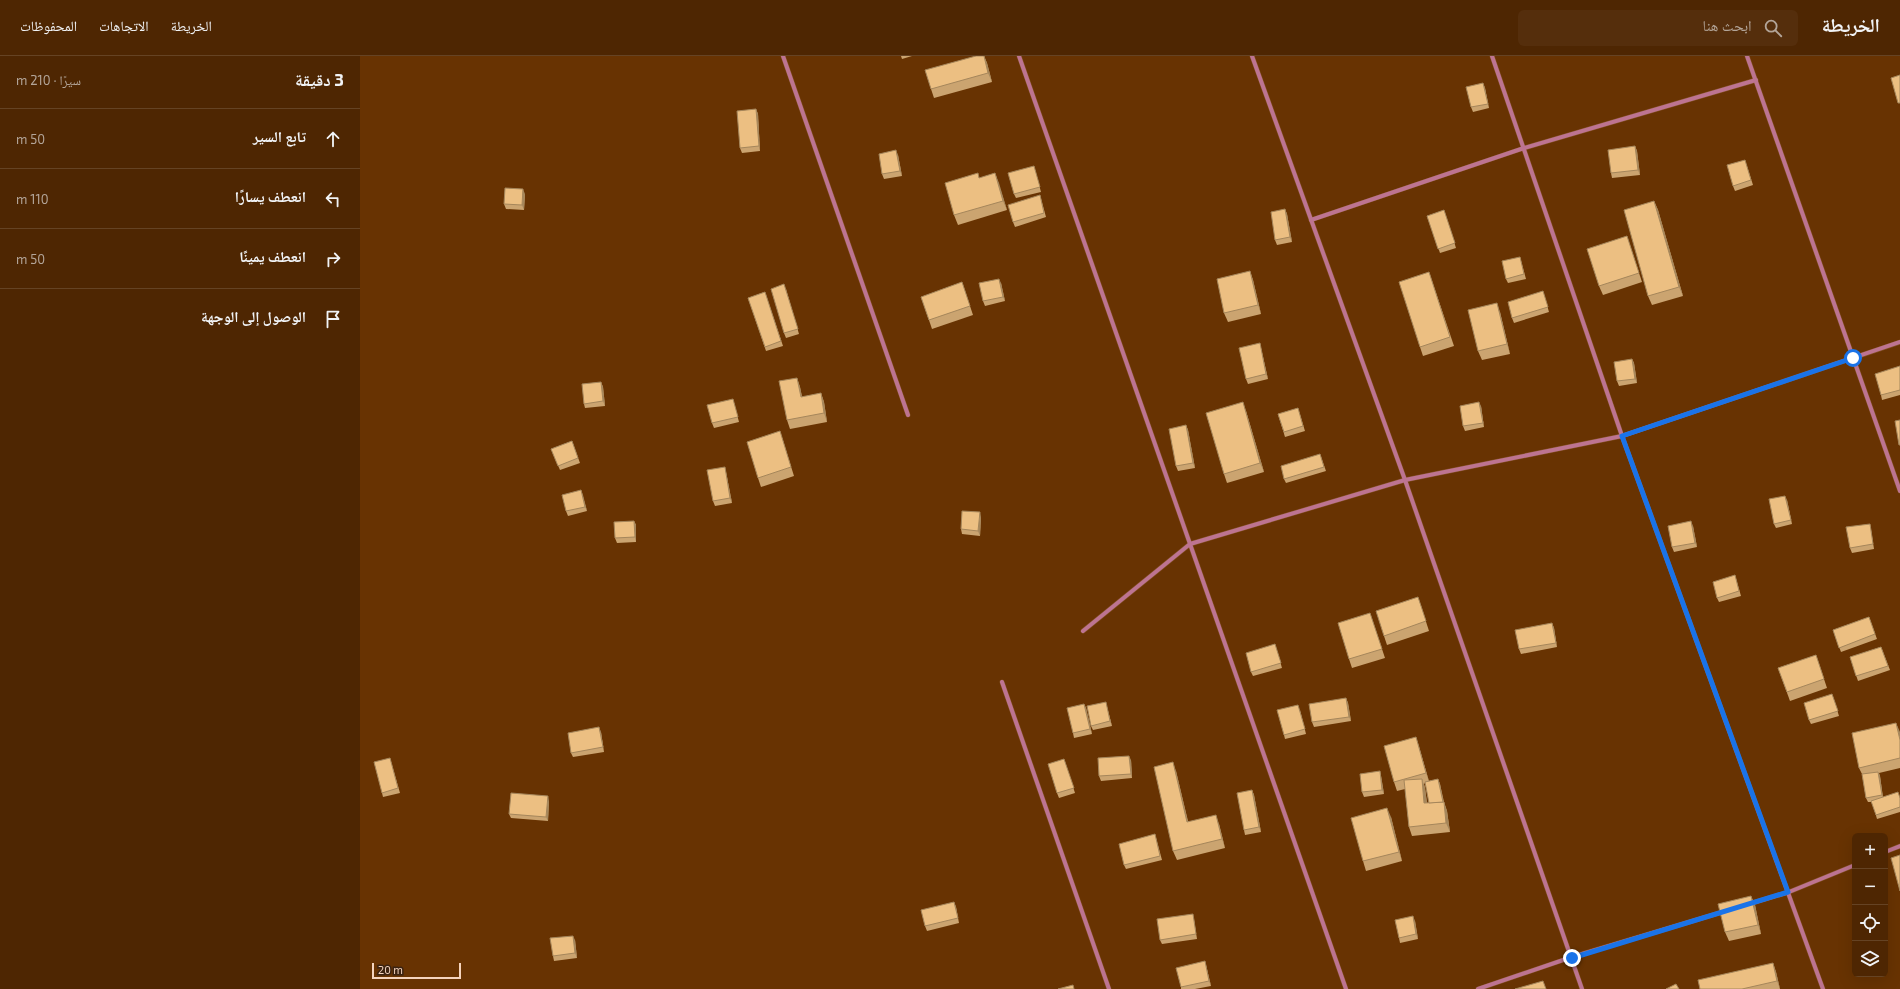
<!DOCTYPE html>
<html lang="ar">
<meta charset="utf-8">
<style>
body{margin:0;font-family:"Exo 2","Noto Naskh Arabic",sans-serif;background:#552e0c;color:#f1f3f6;direction:rtl}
.controls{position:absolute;right:12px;bottom:12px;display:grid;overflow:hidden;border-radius:6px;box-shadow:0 4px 16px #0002}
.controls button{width:36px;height:36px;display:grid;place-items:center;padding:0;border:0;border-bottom:1px solid #654324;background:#4e2602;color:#f1f3f6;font:20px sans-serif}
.scale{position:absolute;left:12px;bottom:10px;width:89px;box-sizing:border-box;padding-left:4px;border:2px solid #f5d4be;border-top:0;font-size:11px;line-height:14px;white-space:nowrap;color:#f5d4be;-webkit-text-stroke:3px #3b2312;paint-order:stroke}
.stop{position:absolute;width:12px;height:12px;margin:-9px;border:3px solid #1a73e8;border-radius:50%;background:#fff}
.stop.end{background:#1a73e8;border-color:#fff;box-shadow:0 1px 4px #0008}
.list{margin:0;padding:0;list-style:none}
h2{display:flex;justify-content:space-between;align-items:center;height:52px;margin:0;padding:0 16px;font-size:17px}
h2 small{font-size:13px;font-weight:400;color:#b3a599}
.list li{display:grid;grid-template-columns:26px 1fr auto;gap:12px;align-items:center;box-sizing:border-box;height:60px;padding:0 16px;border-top:1px solid #654324}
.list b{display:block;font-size:15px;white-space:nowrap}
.list em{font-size:13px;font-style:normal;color:#b3a599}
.icon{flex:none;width:22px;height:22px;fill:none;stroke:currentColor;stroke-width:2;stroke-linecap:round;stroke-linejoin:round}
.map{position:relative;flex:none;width:1540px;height:933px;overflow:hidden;direction:ltr}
header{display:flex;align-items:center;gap:24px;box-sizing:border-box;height:56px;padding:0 20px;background:#4e2602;border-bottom:1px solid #654324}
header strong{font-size:19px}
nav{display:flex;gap:22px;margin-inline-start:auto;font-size:14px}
.search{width:280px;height:36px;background:#552e0c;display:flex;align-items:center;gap:10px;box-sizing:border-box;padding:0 14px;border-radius:6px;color:#b3a599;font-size:15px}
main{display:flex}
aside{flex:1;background:#4e2602}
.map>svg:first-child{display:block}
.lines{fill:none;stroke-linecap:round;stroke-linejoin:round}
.street-casing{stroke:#815024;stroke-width:5}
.street{stroke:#bd7491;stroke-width:4}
.wall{fill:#cba470;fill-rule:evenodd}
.shaded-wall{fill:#a5865b}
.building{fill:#ecbf82;stroke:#a5865b}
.route{stroke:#1a73e8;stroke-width:5}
</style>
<header>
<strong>الخريطة</strong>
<div class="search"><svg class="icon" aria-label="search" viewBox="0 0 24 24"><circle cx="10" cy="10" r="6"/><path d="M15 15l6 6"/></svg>ابحث هنا</div>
<nav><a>الخريطة</a><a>الاتجاهات</a><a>المحفوظات</a></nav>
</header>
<main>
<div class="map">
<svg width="1540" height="933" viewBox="0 0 1540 933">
<rect width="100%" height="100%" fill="#683302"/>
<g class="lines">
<defs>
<g id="street">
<polyline points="423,0 548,359"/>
<polyline points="659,0 986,933"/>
<polyline points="892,0 1045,424 1222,933"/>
<polyline points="1132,0 1262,380 1463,933"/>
<polyline points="1387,0 1540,435"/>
<polyline points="951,164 1164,92 1396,24"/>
<polyline points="723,575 830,488 1045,424 1262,380 1540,286"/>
<polyline points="642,626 749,933"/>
<polyline points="1525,796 1540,790"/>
<polyline points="1389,848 1429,836 1495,809"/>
<polyline points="1118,933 1212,901 1366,855"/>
</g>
</defs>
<use href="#street" class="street-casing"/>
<use href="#street" class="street"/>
</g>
<g class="wall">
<polygon points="541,0 552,0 542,3"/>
<polygon points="624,0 627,7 632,26 574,42 571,33"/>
<polygon points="1123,27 1125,32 1129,52 1113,56 1111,51"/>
<polygon points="396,53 398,58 400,95 382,97 380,92"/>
<polygon points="1275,90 1277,95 1280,119 1252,122 1251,117"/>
<polygon points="538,99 542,120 524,123 522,118"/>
<polygon points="1385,104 1393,129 1375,135 1373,130"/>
<polygon points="674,110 681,136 656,142 654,138"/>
<polygon points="635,117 647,154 598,169 594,159 620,122"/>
<polygon points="165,138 164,154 146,153 144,148"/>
<polygon points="680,139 686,161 655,171 653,166"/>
<polygon points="1294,145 1298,154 1323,240 1292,249 1288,240"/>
<polygon points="925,153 927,158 932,186 917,189 915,184"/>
<polygon points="1084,154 1096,192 1080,197 1067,160"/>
<polygon points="1267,180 1282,226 1243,239 1239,230"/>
<polygon points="1160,201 1166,223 1148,227 1146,223"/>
<polygon points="890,215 893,224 901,258 868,266 864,257"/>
<polygon points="1069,216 1094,290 1063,300 1060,291"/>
<polygon points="602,226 613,259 572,273 561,241"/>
<polygon points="641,227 645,245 625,250 623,245"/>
<polygon points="426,233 439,278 426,282 424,277"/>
<polygon points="1183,235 1189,256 1154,267 1152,262"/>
<polygon points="405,236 423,290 406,295 388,242"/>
<polygon points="1140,256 1150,298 1122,304 1118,295"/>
<polygon points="900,287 901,292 908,323 888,328 886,323"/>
<polygon points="1272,303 1274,307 1277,327 1259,330 1257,325"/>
<polygon points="1540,310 1540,339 1522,344 1521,339"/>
<polygon points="437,322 440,331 442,341 461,337 464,346 467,366 430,373 427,364"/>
<polygon points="241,326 243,331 245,350 225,352 224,348"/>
<polygon points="373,343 379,366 354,372 352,367"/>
<polygon points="1121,350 1124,371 1105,375 1103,370"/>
<polygon points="938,352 945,375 925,381 918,358"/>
<polygon points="886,355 904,416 867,427 864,418"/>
<polygon points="826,369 828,374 835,412 818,415 816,410"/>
<polygon points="420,375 434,420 401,431 398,422"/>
<polygon points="212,385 220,407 200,414 191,393"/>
<polygon points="960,398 966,415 926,427 924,423"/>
<polygon points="366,416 372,447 355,450 353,445"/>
<polygon points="221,434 227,455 208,460 206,455"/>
<polygon points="1427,444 1432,468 1416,472 1414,468"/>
<polygon points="621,461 620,480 602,478 601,473"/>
<polygon points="274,465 276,469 276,486 257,487 255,482"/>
<polygon points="1510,468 1511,473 1514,493 1492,497 1490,492"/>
<polygon points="1333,470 1337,491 1314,496 1312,491"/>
<polygon points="1375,519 1381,540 1359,546 1357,542"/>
<polygon points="1061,550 1069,575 1027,589 1024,580"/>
<polygon points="1010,557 1025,602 992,612 989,603"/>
<polygon points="1509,561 1517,583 1481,596 1473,574"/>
<polygon points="1192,567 1194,572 1197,591 1161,598 1159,593"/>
<polygon points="915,588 922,612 893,620 891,616"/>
<polygon points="1521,591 1530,614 1498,625 1490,601"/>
<polygon points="1456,599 1467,632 1430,645 1418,612"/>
<polygon points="1472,638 1479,660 1451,668 1449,664"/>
<polygon points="986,642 988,647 991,665 954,671 952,666"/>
<polygon points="724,648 726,652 732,678 714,682 713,677"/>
<polygon points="747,651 752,670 733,674 731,670"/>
<polygon points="940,654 946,678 925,683 924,679"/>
<polygon points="1536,667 1540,678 1540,712 1519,717 1520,720 1523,741 1540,742 1540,756 1517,763 1512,746 1508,746 1506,742 1502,718 1499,712"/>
<polygon points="241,676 244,696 213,701 211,697"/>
<path d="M1056 681 1069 725 1078 723 1080 728 1084 746 1087 755 1090 776 1052 780 1049 771 1045 733 1037 735 1034 726ZM1065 727 1069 747H1067L1065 732 1064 728Z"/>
<polygon points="30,702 40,737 23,741 22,737"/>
<polygon points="704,703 715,737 699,742 697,737"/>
<polygon points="771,704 772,722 741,725 739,720"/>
<polygon points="816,715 828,765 859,768 865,792 817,804 813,795"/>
<polygon points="1020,715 1021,720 1024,738 1004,741 1002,736"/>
<polygon points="892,734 894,739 901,776 885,779 884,774"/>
<polygon points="189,745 188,765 151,762 149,758"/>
<polygon points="1031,761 1042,805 1006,815 1003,805"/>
<polygon points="795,778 802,804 766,813 764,809"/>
<polygon points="1391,840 1395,849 1401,878 1369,885 1365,876"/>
<polygon points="594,846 596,851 599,867 567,875 565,870"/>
<polygon points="834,863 837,883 802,888 800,884"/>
<polygon points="1055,865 1058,883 1040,887 1039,882"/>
<polygon points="215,884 217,902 194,905 193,900"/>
<polygon points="845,905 846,909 851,930 835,933 821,933 821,931"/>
<polygon points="1413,907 1416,916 1420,933 1340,933"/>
</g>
<g class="shaded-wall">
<polygon points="624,0 627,7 632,26 628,17"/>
<polygon points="1123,27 1125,32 1129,52 1128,48"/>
<polygon points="396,53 398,58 400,95 399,90"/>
<polygon points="1275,90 1277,95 1280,119 1278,114"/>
<polygon points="536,94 538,99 542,120 540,115"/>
<polygon points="635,117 639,127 647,154 643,145"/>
<polygon points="163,133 165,138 164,154 162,149"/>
<polygon points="1294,145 1298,154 1323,240 1319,231"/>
<polygon points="925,153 927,158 932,186 930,181"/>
<polygon points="890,215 893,224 901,258 898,249"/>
<polygon points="639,223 641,227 645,245 643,241"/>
<polygon points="1137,247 1140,256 1150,298 1147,288"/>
<polygon points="900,287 901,292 908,323 906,318"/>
<polygon points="1272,303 1274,307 1277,327 1275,323"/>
<polygon points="437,322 440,331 444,350 441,341"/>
<polygon points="241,326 243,331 245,350 243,345"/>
<polygon points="461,337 464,346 467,366 464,357"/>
<polygon points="883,346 886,355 904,416 900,407"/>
<polygon points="1119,346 1121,350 1124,371 1123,367"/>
<polygon points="826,369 828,374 835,412 833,407"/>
<polygon points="365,411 366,416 372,447 370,442"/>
<polygon points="221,434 223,439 227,455 225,451"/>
<polygon points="1425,440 1427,444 1432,468"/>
<polygon points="620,456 621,461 620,480 618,475"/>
<polygon points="274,465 276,469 276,486 275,481"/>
<polygon points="1331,465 1333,470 1337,491 1335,487"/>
<polygon points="1192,567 1194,572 1197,591 1196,587"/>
<polygon points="986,642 988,647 991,665 989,661"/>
<polygon points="746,646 747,651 752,670 750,665"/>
<polygon points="724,648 726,652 732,678 730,673"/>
<polygon points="1536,667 1540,676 1540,684"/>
<polygon points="239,671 241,676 244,696"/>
<polygon points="1056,681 1059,690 1069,726 1066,717"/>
<polygon points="769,700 771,704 772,722 771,718"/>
<polygon points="813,706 816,715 830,775 827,766"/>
<polygon points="1020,715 1021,720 1024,738 1022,734"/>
<polygon points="1518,716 1520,720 1523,743 1522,739"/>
<polygon points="1062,723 1065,732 1068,756 1064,747"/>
<polygon points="1078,723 1080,728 1084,749 1084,746 1087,755 1090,776 1086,767 1083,747"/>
<polygon points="892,734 894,739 901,776 899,771"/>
<polygon points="188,740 189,745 188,765 186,761"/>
<polygon points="1027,752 1031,761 1042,805 1039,796"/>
<polygon points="856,759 859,768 865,792 862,783"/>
<polygon points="1391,840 1395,849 1401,878 1398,869"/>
<polygon points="594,846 596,851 599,867 598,862"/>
<polygon points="1053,860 1055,865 1058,883 1056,878"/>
<polygon points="213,880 215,884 217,902 215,897"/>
<polygon points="845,905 846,909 851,930 849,925"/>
<polygon points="1413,907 1416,916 1420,933 1417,925"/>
</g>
<g class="building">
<polygon points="616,0 624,0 628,17 571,33 565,14"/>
<polygon points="1540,19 1540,47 1538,47 1531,22"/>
<polygon points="1123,27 1128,48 1111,51 1106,31"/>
<polygon points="396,53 399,90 380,92 377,55"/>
<polygon points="1275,90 1278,114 1251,117 1248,94"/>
<polygon points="536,94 540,115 522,118 519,98"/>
<polygon points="1385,104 1391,124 1373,130 1367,109"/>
<polygon points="674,110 680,131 654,138 648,117"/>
<polygon points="618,117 619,122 635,117 643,145 594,159 585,127"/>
<polygon points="145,132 163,133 162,149 144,148"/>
<polygon points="680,139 684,157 653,166 648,149"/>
<polygon points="1294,145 1319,231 1288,240 1264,154"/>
<polygon points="925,153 930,181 915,184 911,156"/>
<polygon points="1084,154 1095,187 1078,193 1067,160"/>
<polygon points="1267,180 1279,217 1239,230 1227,193"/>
<polygon points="1160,201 1164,218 1146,223 1142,205"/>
<polygon points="890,215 898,249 864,257 857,223"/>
<polygon points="1069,216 1090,281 1060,291 1039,226"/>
<polygon points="639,223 643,241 623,245 619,227"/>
<polygon points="602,226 610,250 569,264 561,241"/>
<polygon points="424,228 438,273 424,277 411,233"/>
<polygon points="1183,235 1188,251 1152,262 1148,246"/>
<polygon points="405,236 421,285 405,291 388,242"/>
<polygon points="1137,247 1147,288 1118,295 1108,254"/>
<polygon points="900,287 906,318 886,323 879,292"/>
<polygon points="1272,303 1275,323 1257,325 1254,306"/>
<polygon points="1540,310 1540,334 1521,339 1515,318"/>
<polygon points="437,322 441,341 461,337 464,357 427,364 419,325"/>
<polygon points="241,326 243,345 224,348 222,328"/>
<polygon points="373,343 378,361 352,367 347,349"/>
<polygon points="883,346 900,407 864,418 846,357"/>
<polygon points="1119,346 1123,367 1103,370 1100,350"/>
<polygon points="938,352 943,370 924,376 918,358"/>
<polygon points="1540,364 1540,389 1539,389 1535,365"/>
<polygon points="826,369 833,407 816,410 809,373"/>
<polygon points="420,375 431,411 398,422 387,386"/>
<polygon points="212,385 218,402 198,410 191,393"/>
<polygon points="960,398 964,411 924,423 921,410"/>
<polygon points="365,411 370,442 353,445 347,414"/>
<polygon points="221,434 225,451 206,455 202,439"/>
<polygon points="1425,440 1431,464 1414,468 1409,443"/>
<polygon points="602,455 620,456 618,475 601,473"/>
<polygon points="274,465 275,481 255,482 254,466"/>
<polygon points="1331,465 1335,487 1312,491 1308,470"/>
<polygon points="1510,468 1513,488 1490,492 1486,471"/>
<polygon points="1375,519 1379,535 1357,542 1353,526"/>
<polygon points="1058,541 1066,565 1024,580 1016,555"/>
<polygon points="1010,557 1022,593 989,603 978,567"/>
<polygon points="1509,561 1515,578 1479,592 1473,574"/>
<polygon points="1192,567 1196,587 1159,593 1155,574"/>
<polygon points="915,588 921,607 891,616 886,597"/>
<polygon points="1521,591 1528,610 1496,620 1490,601"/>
<polygon points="1456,599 1464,623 1427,636 1418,612"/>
<polygon points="1472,638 1478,655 1449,664 1444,647"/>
<polygon points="986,642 989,661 952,666 949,648"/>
<polygon points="746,646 750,665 731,670 727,650"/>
<polygon points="724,648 730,673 713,677 707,652"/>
<polygon points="938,649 945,673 924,679 917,654"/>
<polygon points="1536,667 1540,684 1540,702 1499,712 1492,677"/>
<polygon points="239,671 243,691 211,697 208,677"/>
<polygon points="1056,681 1066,717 1034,726 1024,690"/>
<polygon points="769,700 771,718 739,720 738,702"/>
<polygon points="30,702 38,732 22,737 14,706"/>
<polygon points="704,703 714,732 697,737 688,708"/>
<polygon points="813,706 827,766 856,759 862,783 813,795 794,711"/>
<polygon points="1020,715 1022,734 1002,736 1000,718"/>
<polygon points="1518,716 1522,739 1506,742 1502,718"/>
<polygon points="1062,723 1064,747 1084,746 1086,767 1049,771 1044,724"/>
<polygon points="1078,723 1083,746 1069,747 1065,726"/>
<polygon points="892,734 899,771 884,774 877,737"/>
<polygon points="1538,736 1540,742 1540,751 1516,759 1511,745"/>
<polygon points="151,737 188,740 186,761 149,758"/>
<polygon points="1027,752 1039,796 1003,805 991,762"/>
<polygon points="795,778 800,800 764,809 759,788"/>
<polygon points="1540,799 1540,835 1531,802"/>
<polygon points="1391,840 1398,869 1365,876 1358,848"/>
<polygon points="594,846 598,862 565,870 561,854"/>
<polygon points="833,858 836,878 800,884 797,863"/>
<polygon points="1053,860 1056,878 1039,882 1035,864"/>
<polygon points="213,880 215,897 193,900 190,882"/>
<polygon points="845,905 849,925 821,931 816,912"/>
<polygon points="1413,907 1417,925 1382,933 1340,933 1338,924"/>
<polygon points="1183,925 1186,933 1155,933"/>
<polygon points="1316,928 1319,933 1306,933"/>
<polygon points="713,929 714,933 698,933"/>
</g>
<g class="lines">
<polyline class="route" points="1212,902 1428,836 1262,380 1493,302"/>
</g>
</svg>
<div class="controls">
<button>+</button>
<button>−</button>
<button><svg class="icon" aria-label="locate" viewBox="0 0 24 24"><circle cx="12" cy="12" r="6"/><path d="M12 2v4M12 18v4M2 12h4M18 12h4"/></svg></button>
<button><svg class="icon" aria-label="layers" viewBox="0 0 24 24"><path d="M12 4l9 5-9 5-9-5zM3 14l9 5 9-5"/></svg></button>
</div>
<div class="scale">20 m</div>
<div class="stop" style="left:1493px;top:302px"></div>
<div class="stop end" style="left:1212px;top:902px"></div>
</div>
<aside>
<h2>3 دقيقة<small>سيرًا · 210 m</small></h2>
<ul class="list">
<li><svg class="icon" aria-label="ahead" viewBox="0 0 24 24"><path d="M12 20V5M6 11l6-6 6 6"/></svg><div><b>تابع السير</b></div><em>50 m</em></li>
<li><svg class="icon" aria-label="left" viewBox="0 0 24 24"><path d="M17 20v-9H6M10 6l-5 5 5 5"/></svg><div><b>انعطف يسارًا</b></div><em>110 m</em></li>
<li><svg class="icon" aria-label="right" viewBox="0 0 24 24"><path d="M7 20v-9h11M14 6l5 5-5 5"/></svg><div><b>انعطف يمينًا</b></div><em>50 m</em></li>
<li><svg class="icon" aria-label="arrive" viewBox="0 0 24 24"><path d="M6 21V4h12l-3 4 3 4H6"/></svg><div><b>الوصول إلى الوجهة</b></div></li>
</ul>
</aside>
</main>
